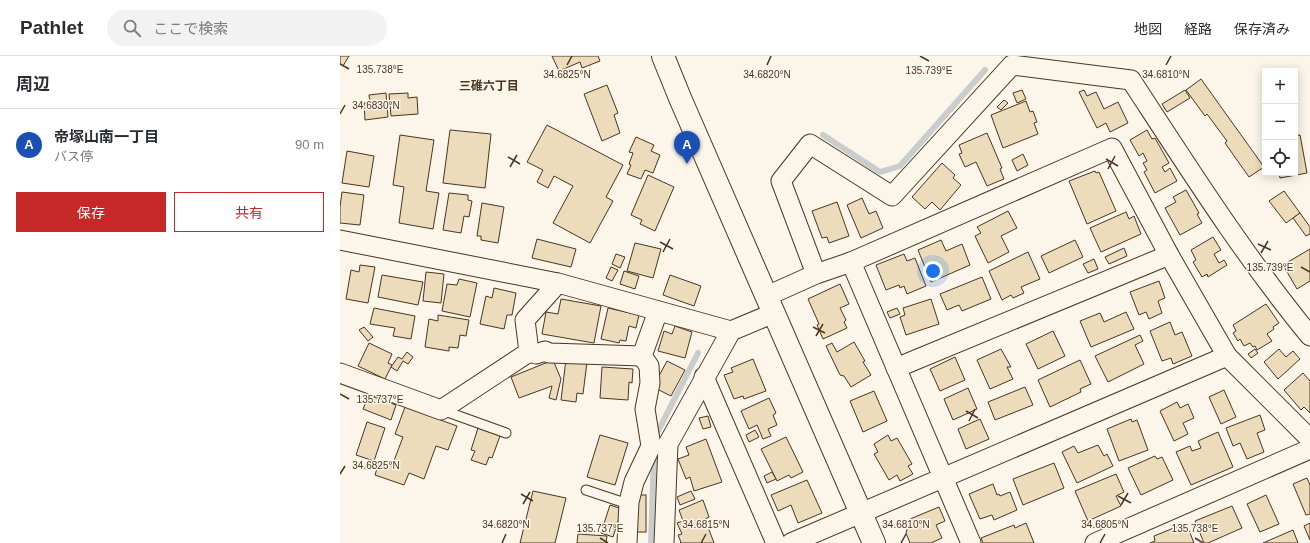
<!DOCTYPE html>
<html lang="ja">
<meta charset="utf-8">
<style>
body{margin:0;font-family:Helvetica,"Noto Sans JP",sans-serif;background:#f2f2f3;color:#2b2b33}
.controls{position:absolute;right:12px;top:12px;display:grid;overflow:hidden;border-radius:0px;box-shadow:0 2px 10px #0003}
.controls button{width:36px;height:36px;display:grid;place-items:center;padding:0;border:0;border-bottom:1px solid #e1e1e2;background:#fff;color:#2b2b33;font:20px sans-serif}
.you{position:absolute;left:593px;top:215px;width:14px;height:14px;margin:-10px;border:3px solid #fff;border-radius:50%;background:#1a73e8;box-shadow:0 0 0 6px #1a73e833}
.badge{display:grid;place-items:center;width:26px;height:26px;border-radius:50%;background:#c62828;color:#fff;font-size:13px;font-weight:700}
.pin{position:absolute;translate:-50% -33px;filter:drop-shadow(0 1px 2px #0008)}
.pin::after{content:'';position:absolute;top:21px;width:14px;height:12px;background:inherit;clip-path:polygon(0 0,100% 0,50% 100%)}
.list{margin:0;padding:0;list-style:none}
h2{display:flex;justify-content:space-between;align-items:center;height:52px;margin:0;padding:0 16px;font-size:17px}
h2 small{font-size:13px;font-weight:400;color:#7c7c81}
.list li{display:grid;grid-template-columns:26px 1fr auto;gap:12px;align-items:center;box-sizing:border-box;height:72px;padding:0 16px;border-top:1px solid #e1e1e2}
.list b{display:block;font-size:15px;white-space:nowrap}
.list p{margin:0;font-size:13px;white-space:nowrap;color:#7c7c81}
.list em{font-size:13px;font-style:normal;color:#7c7c81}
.actions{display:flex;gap:8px;padding:12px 16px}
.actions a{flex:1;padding:9px 0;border:1px solid #c62828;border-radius:0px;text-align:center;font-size:14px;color:#c62828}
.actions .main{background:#c62828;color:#fff}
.icon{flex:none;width:22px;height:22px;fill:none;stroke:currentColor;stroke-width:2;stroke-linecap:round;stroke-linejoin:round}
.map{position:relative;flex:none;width:970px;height:487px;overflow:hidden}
header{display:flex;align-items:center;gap:24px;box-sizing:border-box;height:56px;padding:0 20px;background:#fff;border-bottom:1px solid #e1e1e2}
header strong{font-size:19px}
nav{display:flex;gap:22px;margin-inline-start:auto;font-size:14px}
.search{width:280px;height:36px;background:#f2f2f3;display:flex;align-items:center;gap:10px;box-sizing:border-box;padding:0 14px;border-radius:22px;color:#7c7c81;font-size:15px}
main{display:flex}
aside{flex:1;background:#fff}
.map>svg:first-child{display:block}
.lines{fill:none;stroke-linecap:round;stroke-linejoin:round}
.stream{stroke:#c9cecd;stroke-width:6}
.building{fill:#ecdcbc;stroke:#4a3520}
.service-casing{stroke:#4a3520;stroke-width:11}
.minor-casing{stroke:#4a3520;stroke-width:21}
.tertiary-casing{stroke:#4a3520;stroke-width:24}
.service{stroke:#fbf6e9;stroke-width:9}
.minor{stroke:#fbf6e9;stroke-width:19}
.tertiary{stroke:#fbf6e9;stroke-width:22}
.ticks{fill:none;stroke:#4a3520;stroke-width:1.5}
.labels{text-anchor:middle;stroke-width:3;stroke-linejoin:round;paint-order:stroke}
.neighbourhood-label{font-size:12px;font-weight:bold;fill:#4a3520;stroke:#fbf6e9}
.ticks-label{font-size:10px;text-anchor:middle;fill:#4a3520;stroke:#fbf6e9;stroke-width:3;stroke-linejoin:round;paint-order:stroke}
</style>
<header>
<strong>Pathlet</strong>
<div class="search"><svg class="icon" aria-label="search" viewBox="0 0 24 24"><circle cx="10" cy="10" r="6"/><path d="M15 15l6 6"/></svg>ここで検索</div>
<nav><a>地図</a><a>経路</a><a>保存済み</a></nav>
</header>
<main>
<aside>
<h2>周辺<small></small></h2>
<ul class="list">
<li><span class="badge" style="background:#1a4fb4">A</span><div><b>帝塚山南一丁目</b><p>バス停</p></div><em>90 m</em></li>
</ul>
<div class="actions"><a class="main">保存</a><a>共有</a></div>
</aside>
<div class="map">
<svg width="970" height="487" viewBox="0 0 970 487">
<rect width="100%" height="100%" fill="#fbf6e9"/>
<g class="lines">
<g class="stream">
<polyline points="483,79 540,116 560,110 645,14"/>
<polyline points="315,381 358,297"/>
<polyline points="311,487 314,399"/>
</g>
</g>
<g class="building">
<polygon points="0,0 9,0 3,10 0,8"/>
<polygon points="212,0 258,0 260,5 242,12 240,6 219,15"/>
<polygon points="861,23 924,111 909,121 885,87 887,85 867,58 865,60 846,34"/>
<polygon points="267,29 278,57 274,59 280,77 262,85 244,38"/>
<polygon points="682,34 686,43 677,47 673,37"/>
<polygon points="744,34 747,40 756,36 764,53 778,46 788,67 770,76 766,67 757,72 739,36"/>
<polygon points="845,34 850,42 827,56 822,48"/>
<polygon points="46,37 48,61 25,64 24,47 30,47 29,39"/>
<polygon points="68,37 68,42 77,41 78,58 51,60 49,38"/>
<polygon points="664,44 668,47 661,54 657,51"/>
<polygon points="686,45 690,56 693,55 697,66 694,67 698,78 663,92 651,59"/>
<polygon points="207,69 283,109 266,141 273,145 250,187 213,167 233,130 214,120 208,132 197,126 203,114 187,106"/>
<polygon points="110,74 151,78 145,132 103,127"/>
<polygon points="807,74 812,83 815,82 829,107 822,111 825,116 830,112 837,125 815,137 804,116 807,114 803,107 807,105 803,97 799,100 790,84"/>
<polygon points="647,77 662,112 660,113 664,123 647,130 636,106 625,111 619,98 622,97 619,89"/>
<polygon points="60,79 94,84 86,135 99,137 93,173 59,167 64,131 53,129"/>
<polygon points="960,79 967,117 940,122 939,117 955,117 955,80"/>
<polygon points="296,81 314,89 311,95 320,99 313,117 305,114 301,123 287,118 291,109 289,108 293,97 289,96"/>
<polygon points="7,95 34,100 29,131 2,127"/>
<polygon points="683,98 688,109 677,115 672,104"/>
<polygon points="602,107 615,119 613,122 621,129 600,154 592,146 585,153 572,141"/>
<polygon points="755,115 756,117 759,116 776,155 747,168 729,125"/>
<polygon points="308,119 334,131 315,175 300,168 302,164 291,159"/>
<polygon points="846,134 859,157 857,158 862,167 840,179 825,152 836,146 833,141"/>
<polygon points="944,135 960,157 946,167 929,145"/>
<polygon points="2,136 24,139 20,169 0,167 0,151"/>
<polygon points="109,137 128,139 128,144 132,145 129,161 124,160 121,177 103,174"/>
<polygon points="522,142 529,158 536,155 543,172 521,182 507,149"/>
<polygon points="497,146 509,180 489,187 487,181 482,182 472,155"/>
<polygon points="142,147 164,151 158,187 141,184 141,180 137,180"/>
<polygon points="668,155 677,172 661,180 669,196 648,207 635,180 641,177 637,171"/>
<polygon points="786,156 789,163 794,160 801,178 761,196 750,172"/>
<polygon points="960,157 970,171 970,178 966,180 953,162"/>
<polygon points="873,181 881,194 874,198 879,207 884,204 887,209 868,221 867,218 862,221 853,206 856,204 851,194"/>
<polygon points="197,183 236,193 231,211 192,202"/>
<polygon points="601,184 606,195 622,188 630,209 591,226 578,194"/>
<polygon points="735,184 743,201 709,217 701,200"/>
<polygon points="295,187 321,193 313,222 287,215"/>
<polygon points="784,192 787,200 769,208 765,201"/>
<polygon points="970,193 970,225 957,233 943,209"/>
<polygon points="688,196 700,223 681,231 684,237 673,242 671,239 662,244 649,215"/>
<polygon points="276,198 285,201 280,212 272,208"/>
<polygon points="564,198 567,205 575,202 586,230 567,238 564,230 560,232 559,229 546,234 536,209"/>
<polygon points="754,203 758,213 748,217 743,208"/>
<polygon points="20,209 35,211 28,247 6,243 11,214 19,216"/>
<polygon points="271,211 278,214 272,225 266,222"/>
<polygon points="284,215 299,220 295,233 280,228"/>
<polygon points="86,216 104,218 101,247 83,245"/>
<polygon points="42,219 83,226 78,249 38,241"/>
<polygon points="330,219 361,230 354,250 323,239"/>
<polygon points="642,221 651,243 622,255 619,249 607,254 600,238"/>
<polygon points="119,223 137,227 130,261 102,255 107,228 117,229"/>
<polygon points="819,225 825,242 818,245 822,257 809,263 806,256 799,259 790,236"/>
<polygon points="500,228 509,248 500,252 506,264 504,266 507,272 483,283 477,269 479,268 468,243"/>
<polygon points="154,232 176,237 172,259 167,259 164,273 140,268 146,240 152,242"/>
<polygon points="221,243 261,250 254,287 202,278 206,256 218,258"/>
<polygon points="591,243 599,268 566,279 560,261 565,259 563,252"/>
<polygon points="926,248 939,267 933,271 934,273 927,278 932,285 917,294 915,290 913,291 910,287 904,290 900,283 898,285 893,277 896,275 893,269"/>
<polygon points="34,252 75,260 71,283 53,280 55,272 30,268"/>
<polygon points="268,252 299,259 296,272 289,270 286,285 280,284 279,287 261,283"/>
<polygon points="557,252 560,258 550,262 547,256"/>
<polygon points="786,256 794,273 751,291 740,265 760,257 764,266"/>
<polygon points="98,259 129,264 126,280 120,279 118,292 109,291 109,295 85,291 89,263 98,265"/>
<polygon points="830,266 835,279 842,276 852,300 833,308 831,302 822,305 810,275"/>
<polygon points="335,270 352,276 345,302 318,295 324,275 332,278"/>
<polygon points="24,271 33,281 28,285 19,274"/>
<polygon points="713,275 725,300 698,313 686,288"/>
<polygon points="800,279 803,285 795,289 804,308 768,326 755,300"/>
<polygon points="514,286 525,305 523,306 531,319 511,331 504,320 500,319 486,290 492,287 497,296"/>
<polygon points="29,287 52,298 48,307 52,309 45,323 18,310"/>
<polygon points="661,293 671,311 667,311 673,323 650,333 637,304"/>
<polygon points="915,293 918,297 911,302 908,298"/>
<polygon points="939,293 946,301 953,295 960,303 938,323 924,306"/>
<polygon points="67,296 73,301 68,308 63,305 57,315 51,311 58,301 62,303"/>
<polygon points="615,301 625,324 600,335 590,313"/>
<polygon points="226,303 247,306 243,338 237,337 236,346 221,344"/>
<polygon points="413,303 426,335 404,343 403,340 394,343 384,319 393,316 391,312"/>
<polygon points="213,304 221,323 216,344 209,342 212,330 179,342 171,321"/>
<polygon points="740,304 751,328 740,333 741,336 710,351 698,324"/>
<polygon points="327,305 345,314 331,340 313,331"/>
<polygon points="262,311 293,313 292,327 289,326 288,344 260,342"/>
<polygon points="963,317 970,325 970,357 964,351 961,354 944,334"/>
<polygon points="685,331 693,349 655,364 648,346"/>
<polygon points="628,332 637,353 613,364 604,343"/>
<polygon points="884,334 896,361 881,368 869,341"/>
<polygon points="534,335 547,365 523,376 510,345"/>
<polygon points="29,339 56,349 51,364 23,353"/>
<polygon points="429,342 436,357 433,359 437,369 428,373 431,380 423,383 417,369 409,373 401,355"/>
<polygon points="837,346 840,352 848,348 854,362 843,367 848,378 834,385 820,355"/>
<polygon points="65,351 117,370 108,394 96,390 84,423 69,417 64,429 35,419 39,406 52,410 63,381 55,378"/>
<polygon points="920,359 925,374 917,377 924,396 907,403 900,387 893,390 886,372"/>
<polygon points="368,360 371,371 363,373 359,362"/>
<polygon points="640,363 649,383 626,393 618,373"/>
<polygon points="791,363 792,366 797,364 808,394 779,405 767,373"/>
<polygon points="27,366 45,372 34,405 16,399"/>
<polygon points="138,372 160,380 152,402 149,401 146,409 131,404 135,395 131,394"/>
<polygon points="415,374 419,381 409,386 406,379"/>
<polygon points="878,376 893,411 851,429 836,396 850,390 852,395 861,392 858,385"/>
<polygon points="260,379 288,387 275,429 247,421"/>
<polygon points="548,379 551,385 557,382 572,408 568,410 573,418 560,425 557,419 549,424 534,398 538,396 534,388"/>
<polygon points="446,381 463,416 451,422 449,419 437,425 421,393"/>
<polygon points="366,383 382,426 354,435 350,421 346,423 338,403 349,399 346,391"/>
<polygon points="758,389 764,400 767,398 773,410 737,427 722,396 734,390 738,397"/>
<polygon points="815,400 817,403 822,401 833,424 801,439 788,412"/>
<polygon points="714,407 724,432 683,449 673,423"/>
<polygon points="432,416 436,423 427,427 424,420"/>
<polygon points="776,418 784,436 776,440 781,450 748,465 735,435"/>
<polygon points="967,422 970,429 970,458 966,459 953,428"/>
<polygon points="467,424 482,457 458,467 451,449 438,455 431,439"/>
<polygon points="653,428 657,439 659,438 660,440 670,436 677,454 654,464 652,459 640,463 629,438"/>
<polygon points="193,435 226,442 215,487 180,487"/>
<polygon points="351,435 355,443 340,449 337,441"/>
<rect x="295" y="439" width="11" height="37"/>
<polygon points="926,439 939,468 920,476 907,448"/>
<polygon points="363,444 369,461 365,463 374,487 340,487 341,486 338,479 342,478 337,467 343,465 339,454"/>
<polygon points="270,449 282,453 273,481 261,477"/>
<polygon points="892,450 902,472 868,487 864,487 855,465"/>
<polygon points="599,451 605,465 596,469 602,482 591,487 570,487 566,477 570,463"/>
<polygon points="686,467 694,487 643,487 641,482 674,469 675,472"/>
<polygon points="846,467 854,487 810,487 815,485 814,480"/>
<polygon points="970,467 970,484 964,470"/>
<polygon points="953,474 958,487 923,487"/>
<polygon points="238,478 267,480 266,487 237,487"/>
</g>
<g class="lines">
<defs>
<g id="service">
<polyline points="102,354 166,377"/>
<polyline points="246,434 282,446 289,446"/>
</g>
<g id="minor">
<polyline points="0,184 218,227 391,275"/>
<polyline points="511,206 631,487"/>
<path d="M476 218 441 125 470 88 552 140 672 9 791 24C848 111 904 200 970 280"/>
<polyline points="427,240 476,218 511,206 772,92 829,199 887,300 970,383"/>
<polyline points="189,296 196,298 205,295 209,297 302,300"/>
<polyline points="556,312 829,199"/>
<polyline points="0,317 101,354 189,296 185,264 218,227"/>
<polyline points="364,321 436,487"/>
<polyline points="287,487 289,446 294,426 311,390 305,353 310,327 309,310 302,300 318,255"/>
<polyline points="324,487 328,388 391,275 434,257"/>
<polyline points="451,487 887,300"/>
<polyline points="755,487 970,393"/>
</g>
<polyline id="tertiary" points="323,0 340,42 534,487"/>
</defs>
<use href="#service" class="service-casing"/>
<use href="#minor" class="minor-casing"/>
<use href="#tertiary" class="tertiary-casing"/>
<use href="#service" class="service"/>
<use href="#minor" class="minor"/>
<use href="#tertiary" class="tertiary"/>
</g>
<path class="ticks" d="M580 0 589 5M0 8 9 13M227 9 232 0M427 9 431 0M826 9 831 0M0 58 5 49M168 101 180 108M766 103 778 110M170 111 177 99M768 113 775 100M320 186 333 193M918 188 931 194M323 196 330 183M921 197 928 185M961 211 970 216M473 271 485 277M476 280 483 268M0 338 9 343M626 355 638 362M629 365 635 353M0 418 5 410M181 438 193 445M778 440 791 447M183 448 190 436M781 449 788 437M260 482 268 487M855 482 863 487M162 487 166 478M361 487 366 478M561 487 566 478M760 487 765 478"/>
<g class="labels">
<g class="neighbourhood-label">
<text x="149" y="34">三碓六丁目</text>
</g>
</g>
<g class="ticks-label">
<text x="40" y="17">135.738°E</text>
<text x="589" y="18">135.739°E</text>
<text x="427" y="22">34.6820°N</text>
<text x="826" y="22">34.6810°N</text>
<text x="227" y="22">34.6825°N</text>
<text x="36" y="53">34.6830°N</text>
<text x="930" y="215">135.739°E</text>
<text x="40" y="347">135.737°E</text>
<text x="36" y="413">34.6825°N</text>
<text x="166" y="472">34.6820°N</text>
<text x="366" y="472">34.6815°N</text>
<text x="566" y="472">34.6810°N</text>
<text x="765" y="472">34.6805°N</text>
<text x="260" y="476">135.737°E</text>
<text x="855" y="476">135.738°E</text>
</g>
</svg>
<div class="controls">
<button>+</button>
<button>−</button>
<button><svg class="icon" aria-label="locate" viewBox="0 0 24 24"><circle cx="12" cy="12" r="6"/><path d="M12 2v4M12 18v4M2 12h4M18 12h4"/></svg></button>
</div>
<div class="you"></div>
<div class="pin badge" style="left:347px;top:108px;background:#1a4fb4">A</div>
</div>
</main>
